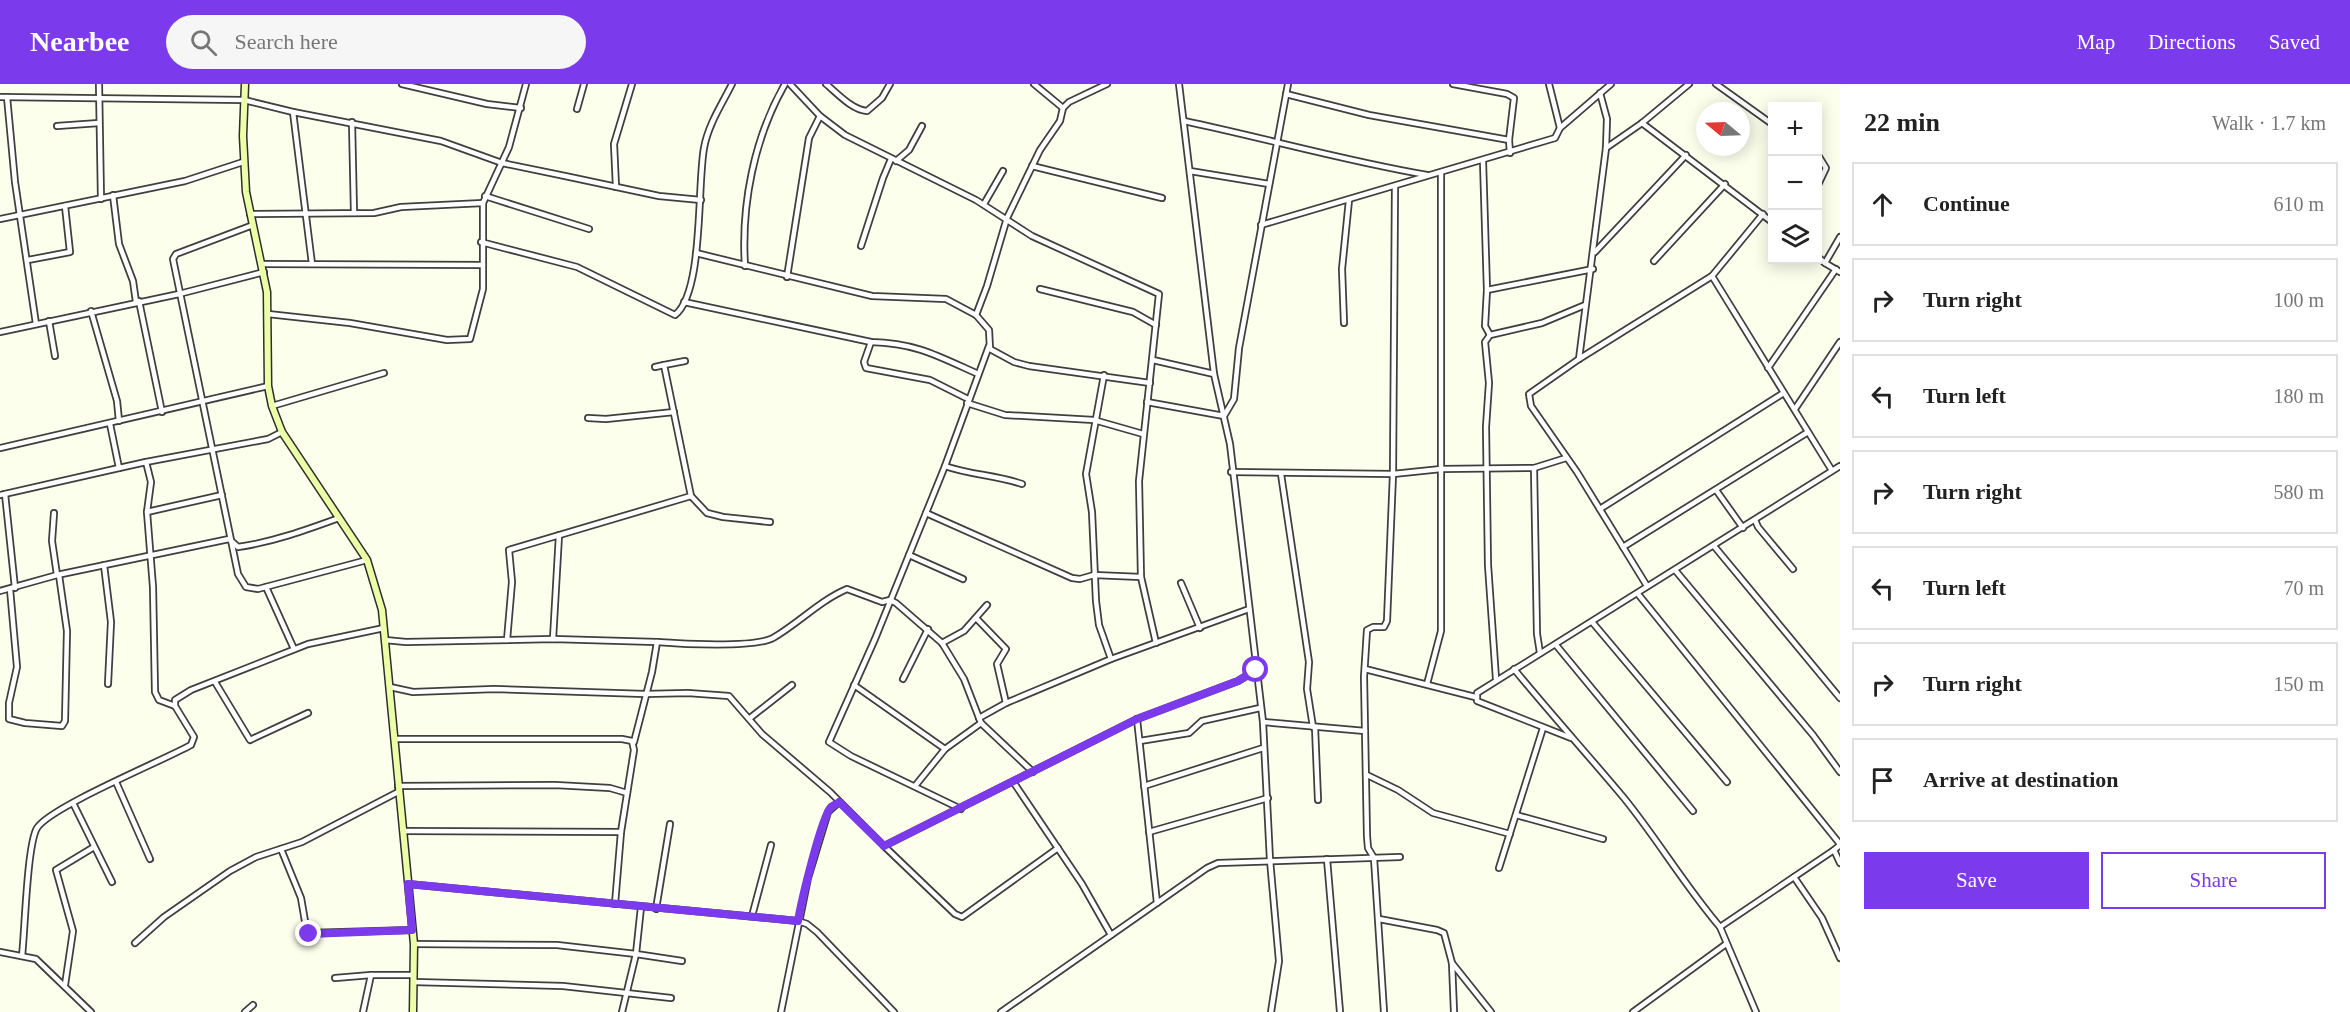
<!DOCTYPE html>
<meta charset="utf-8">
<style>
body{margin:0;font-family:Georgia,serif;background:#f6f6f6;color:#222}
.controls{position:absolute;right:18px;top:18px;display:grid;overflow:hidden;border-radius:0px;box-shadow:0 3px 15px #0003}
.controls button{width:54px;height:54px;display:grid;place-items:center;padding:0;border:0;border-bottom:2px solid #e0e0e0;background:#fff;color:#222;font:30px sans-serif}
.compass{position:absolute;left:1696px;top:18px;width:54px;height:54px;border-radius:50%;background:#fff;box-shadow:0 3px 15px #0003;rotate:289deg}
.stop{position:absolute;width:18px;height:18px;margin:-14px;border:4px solid #7c3aed;border-radius:50%;background:#fff}
.stop.end{background:#7c3aed;border-color:#fff;box-shadow:0 2px 6px #0008}
.list{margin:0;padding:0;list-style:none}
h2{display:flex;justify-content:space-between;align-items:center;height:78px;margin:0;padding:0 24px;font-size:26px}
h2 small{font-size:20px;font-weight:400;color:#767676}
.list li{display:grid;grid-template-columns:39px 1fr auto;gap:18px;align-items:center;box-sizing:border-box;height:84px;margin:0 12px 12px;padding:0 12px;border:2px solid #e0e0e0;border-radius:0px}
.list b{display:block;font-size:22px;white-space:nowrap}
.list em{font-size:20px;font-style:normal;color:#767676}
.actions{display:flex;gap:12px;padding:18px 24px}
.actions a{flex:1;padding:14px 0;border:2px solid #7c3aed;border-radius:0px;text-align:center;font-size:21px;color:#7c3aed}
.actions .main{background:#7c3aed;color:#fff}
.icon{flex:none;width:33px;height:33px;fill:none;stroke:currentColor;stroke-width:2;stroke-linecap:round;stroke-linejoin:round}
.map{position:relative;flex:none;width:1840px;height:928px;overflow:hidden}
header{display:flex;align-items:center;gap:36px;box-sizing:border-box;height:84px;padding:0 30px;background:#7c3aed;color:#fff}
header strong{font-size:28px}
nav{display:flex;gap:33px;margin-inline-start:auto;font-size:21px}
.search{width:420px;height:54px;background:#f6f6f6;display:flex;align-items:center;gap:15px;box-sizing:border-box;padding:0 21px;border-radius:33px;color:#767676;font-size:22px}
main{display:flex}
aside{flex:1;background:#fff}
.map>svg:first-child{display:block}
.lines{fill:none;stroke-linecap:round;stroke-linejoin:round}
.street-casing{stroke:#3f3f3f;stroke-width:8}
.secondary-casing{stroke:#2e2e2e;stroke-width:9}
.street{stroke:#fff;stroke-width:4.5}
.secondary{stroke:#ecffa7;stroke-width:6}
.route{stroke:#7c3aed;stroke-width:8}
</style>
<header>
<strong>Nearbee</strong>
<div class="search"><svg class="icon" aria-label="search" viewBox="0 0 24 24"><circle cx="10" cy="10" r="6"/><path d="M15 15l6 6"/></svg>Search here</div>
<nav><a>Map</a><a>Directions</a><a>Saved</a></nav>
</header>
<main>
<div class="map">
<svg width="1840" height="928" viewBox="0 0 1840 928">
<rect width="100%" height="100%" fill="#fcffec"/>
<g class="lines">
<defs>
<g id="street">
<polyline points="99,0 101,115"/>
<polyline points="402,0 487,20 521,24"/>
<polyline points="790,0 820,32 845,51 976,116 1032,152 1159,210 1139,397 1141,493 1156,559"/>
<path d="M826 0C837 9 852 26 867 27L882 14 890 0"/>
<polyline points="1034,0 1063,24"/>
<polyline points="1179,0 1214,290 1230,360 1263,638 1270,776 1279,877 1271,928"/>
<polyline points="1453,0 1507,10 1514,14 1509,56 1510,69"/>
<polyline points="1716,0 1772,40"/>
<polyline points="1286,10 1369,31 1509,56"/>
<polyline points="0,13 244,16 293,28 441,57 502,79 565,92 659,112 701,116"/>
<polyline points="7,13 15,98 36,240"/>
<polyline points="577,25 584,0"/>
<polyline points="293,28 312,180"/>
<path d="M1184 37C1265 54 1345 77 1427 91"/>
<polyline points="352,38 354,129"/>
<polyline points="1642,39 1772,138"/>
<polyline points="57,42 99,39"/>
<polyline points="1560,44 1611,0"/>
<polyline points="1606,64 1642,39 1689,0"/>
<polyline points="1818,71 1826,84 1818,101"/>
<polyline points="896,77 909,66 922,42"/>
<polyline points="1483,77 1487,206 1485,242 1490,251"/>
<polyline points="1032,82 1162,114"/>
<polyline points="1190,87 1269,100"/>
<polyline points="616,103 614,60 632,0"/>
<polyline points="113,111 119,160 133,197 136,218"/>
<polyline points="485,112 589,145"/>
<polyline points="984,120 1003,87"/>
<polyline points="250,130 374,129 401,123 483,119"/>
<polyline points="0,135 185,97 243,78"/>
<polyline points="253,141 176,170 173,175 238,490 246,503 258,505 367,476"/>
<polyline points="1261,141 1555,54 1560,44 1549,0"/>
<polyline points="1840,153 1825,179 1840,188"/>
<path d="M481 158 577 183 675 231C704 208 697 101 704 64 708 41 722 20 732 0"/>
<polyline points="861,162 883,94 891,75"/>
<polyline points="1595,168 1686,71"/>
<polyline points="696,169 872,212 946,215 976,231 989,246 990,265 1014,278 1029,282 1150,299"/>
<polyline points="1818,173 1825,179"/>
<polyline points="28,176 70,168 65,122"/>
<polyline points="1654,177 1725,100"/>
<polyline points="262,180 483,181"/>
<path d="M745 182C741 121 754 54 785 0"/>
<polyline points="1712,192 1831,385"/>
<polyline points="787,193 809,54 820,32"/>
<polyline points="1040,205 1133,228 1156,241"/>
<polyline points="1487,206 1593,185"/>
<polyline points="139,217 162,328"/>
<path d="M684 218 871 258C916 259 938 272 978 290"/>
<polyline points="91,227 117,317 119,337"/>
<polyline points="268,230 350,239 447,256 470,255 483,205 483,119 509,63 526,0"/>
<polyline points="976,231 987,202 1007,134 1040,66 1060,37 1063,24 1069,18 1107,0"/>
<polyline points="49,237 55,272"/>
<polyline points="1344,239 1342,185 1349,116"/>
<polyline points="0,248 179,210 264,188"/>
<polyline points="871,258 864,278 866,284 930,296 968,315"/>
<polyline points="1579,275 1606,64 1607,35 1600,9"/>
<polyline points="1153,276 1214,290"/>
<polyline points="655,283 664,281"/>
<polyline points="1768,284 1836,185"/>
<polyline points="1104,291 1086,390 1092,428 1096,517 1099,541 1111,575"/>
<polyline points="1147,318 1224,332 1234,315 1239,264 1288,0"/>
<polyline points="967,319 1005,331 1094,336 1143,350"/>
<polyline points="272,322 384,289"/>
<polyline points="1795,325 1840,258"/>
<polyline points="588,334 606,335 674,328"/>
<polyline points="110,340 119,384 146,378"/>
<polyline points="0,364 268,302"/>
<path d="M945 382C970 391 996 391 1022 400"/>
<polyline points="1534,384 1537,550 1540,569"/>
<polyline points="1231,388 1393,390 1441,385 1534,384 1566,374"/>
<polyline points="1281,390 1309,578 1307,605 1313,643"/>
<polyline points="1716,406 1743,444"/>
<polyline points="5,410 15,504"/>
<polyline points="0,411 119,384"/>
<polyline points="691,412 707,429 723,433 770,438"/>
<polyline points="1600,425 1782,310"/>
<polyline points="147,428 222,411"/>
<polyline points="54,429 52,457 57,491"/>
<polyline points="926,429 1072,494 1080,495 1094,491 1141,493"/>
<polyline points="1755,436 1758,443 1793,485"/>
<polyline points="1714,462 1840,614"/>
<polyline points="1623,463 1808,348"/>
<polyline points="909,471 963,495"/>
<polyline points="104,481 111,538 108,600"/>
<polyline points="1675,486 1813,651 1840,688"/>
<polyline points="1181,499 1200,544"/>
<polyline points="1647,502 1577,388 1531,322 1529,310 1579,275 1712,192 1763,130"/>
<polyline points="266,503 294,565"/>
<polyline points="10,505 17,583 9,619 9,635 25,639 62,642 65,637 67,547 59,491"/>
<path d="M0 507 57 491 229 455 238 463C273 458 306 446 339 434"/>
<polyline points="1638,510 1840,760"/>
<polyline points="976,534 1006,565 997,580 1006,619"/>
<polyline points="1593,539 1727,698"/>
<polyline points="553,555 559,451"/>
<polyline points="385,556 406,558 553,555 657,558"/>
<polyline points="507,556 512,498 509,466 691,412 664,281 685,277"/>
<polyline points="942,559 964,547 987,521"/>
<polyline points="1556,561 1693,727"/>
<polyline points="1365,585 1475,613"/>
<path d="M1514 585C1550 629 1588 671 1624 714 1658 756 1685 802 1720 843L1834 766"/>
<polyline points="903,595 928,545"/>
<polyline points="1496,595 1488,481 1486,343 1489,299 1485,258 1490,251 1542,239 1585,221"/>
<polyline points="215,598 250,656 308,629"/>
<polyline points="1427,600 1441,547 1441,89"/>
<polyline points="854,601 945,665"/>
<polyline points="390,603 413,608 494,605 645,610 688,609 729,612 762,650 830,708 884,762 1137,635 1238,597 1256,586"/>
<polyline points="175,622 159,616 155,608 153,503 147,428 151,398 146,378 268,355 282,348"/>
<polyline points="750,634 792,601"/>
<polyline points="979,634 1006,619 1111,575 1249,525"/>
<polyline points="1137,635 1157,819"/>
<polyline points="1263,638 1365,647"/>
<polyline points="1315,643 1318,716"/>
<polyline points="1571,654 1477,617 1477,609 1840,382"/>
<polyline points="394,655 622,655 632,657 634,666 621,748 615,820"/>
<polyline points="1140,657 1189,649 1202,637 1260,624"/>
<path d="M634 658 652 588 657 558C681 560 754 564 773 554 799 539 819 517 847 505L882 518 890 516 896 519 942 559 964 595 981 639 1033 688"/>
<polyline points="1367,691 1398,706 1433,729 1510,750"/>
<polyline points="116,698 150,775"/>
<polyline points="1014,699 1082,800 1111,851"/>
<polyline points="398,702 555,701 610,704 627,709"/>
<polyline points="915,702 945,665 981,639"/>
<polyline points="1144,702 1263,664"/>
<polyline points="73,719 112,798"/>
<polyline points="961,725 851,672 829,658 875,555 945,382 989,262"/>
<polyline points="1516,731 1603,755"/>
<polyline points="403,747 621,748"/>
<polyline points="1149,748 1268,714"/>
<polyline points="1840,761 1834,766 1840,779"/>
<polyline points="884,762 955,830 962,833 1058,764"/>
<polyline points="281,765 301,814 307,849 412,846"/>
<polyline points="1327,775 1340,928"/>
<polyline points="1499,784 1543,644"/>
<polyline points="1794,793 1822,834 1840,874"/>
<polyline points="408,800 798,837 807,840 817,848 894,928"/>
<polyline points="641,823 636,870 682,877"/>
<polyline points="656,825 670,740"/>
<polyline points="752,832 771,761"/>
<polyline points="1379,835 1437,846 1444,849 1452,879 1454,928"/>
<polyline points="1720,843 1756,928"/>
<polyline points="135,859 164,833 230,787 256,773 302,758 398,708"/>
<polyline points="414,860 557,861 636,870 622,928"/>
<polyline points="0,868 36,875 91,928"/>
<path d="M22 872C25 846 27 761 37 744 50 723 162 677 191 661L194 653 175 622V616L191 606 308 560 384 544"/>
<polyline points="1452,879 1491,928"/>
<polyline points="335,894 371,891"/>
<polyline points="414,898 563,902 671,914"/>
<polyline points="65,901 73,847 56,786 94,763"/>
<polyline points="245,928 253,921"/>
<polyline points="363,928 371,891 414,891"/>
<polyline points="781,928 808,794 828,728 839,718"/>
<polyline points="1001,928 1207,784 1218,779 1400,773"/>
<polyline points="1384,928 1374,774 1368,764 1367,752 1364,593 1367,546 1373,543 1384,543 1387,537 1393,390 1395,102"/>
<polyline points="1633,928 1726,860"/>
</g>
<polyline id="secondary" points="245,0 243,52 246,108 267,208 268,302 272,322 282,348 367,476 382,526 414,860 413,928"/>
</defs>
<use href="#street" class="street-casing"/>
<use href="#secondary" class="secondary-casing"/>
<use href="#street" class="street"/>
<use href="#secondary" class="secondary"/>
</g>
<g class="lines">
<path class="route" d="M309 850 412 846 408 800 798 837C801 819 821 734 831 723 832 722 837 720 839 718L884 762 1137 635 1238 597 1256 586"/>
</g>
</svg>
<div class="controls">
<button>+</button>
<button>−</button>
<button><svg class="icon" aria-label="layers" viewBox="0 0 24 24"><path d="M12 4l9 5-9 5-9-5zM3 14l9 5 9-5"/></svg></button>
</div>
<svg class="compass" viewBox="-18 -18 36 36"><path d="M0-13l5 13h-10z" fill="#e53935"/><path d="M0 13l5-13h-10z" fill="#767676"/></svg>
<div class="stop" style="left:1256px;top:586px"></div>
<div class="stop end" style="left:309px;top:850px"></div>
</div>
<aside>
<h2>22 min<small>Walk · 1.7 km</small></h2>
<ul class="list">
<li><svg class="icon" aria-label="ahead" viewBox="0 0 24 24"><path d="M12 20V5M6 11l6-6 6 6"/></svg><div><b>Continue</b></div><em>610 m</em></li>
<li><svg class="icon" aria-label="right" viewBox="0 0 24 24"><path d="M7 20v-9h11M14 6l5 5-5 5"/></svg><div><b>Turn right</b></div><em>100 m</em></li>
<li><svg class="icon" aria-label="left" viewBox="0 0 24 24"><path d="M17 20v-9H6M10 6l-5 5 5 5"/></svg><div><b>Turn left</b></div><em>180 m</em></li>
<li><svg class="icon" aria-label="right" viewBox="0 0 24 24"><path d="M7 20v-9h11M14 6l5 5-5 5"/></svg><div><b>Turn right</b></div><em>580 m</em></li>
<li><svg class="icon" aria-label="left" viewBox="0 0 24 24"><path d="M17 20v-9H6M10 6l-5 5 5 5"/></svg><div><b>Turn left</b></div><em>70 m</em></li>
<li><svg class="icon" aria-label="right" viewBox="0 0 24 24"><path d="M7 20v-9h11M14 6l5 5-5 5"/></svg><div><b>Turn right</b></div><em>150 m</em></li>
<li><svg class="icon" aria-label="arrive" viewBox="0 0 24 24"><path d="M6 21V4h12l-3 4 3 4H6"/></svg><div><b>Arrive at destination</b></div></li>
</ul>
<div class="actions"><a class="main">Save</a><a>Share</a></div>
</aside>
</main>
